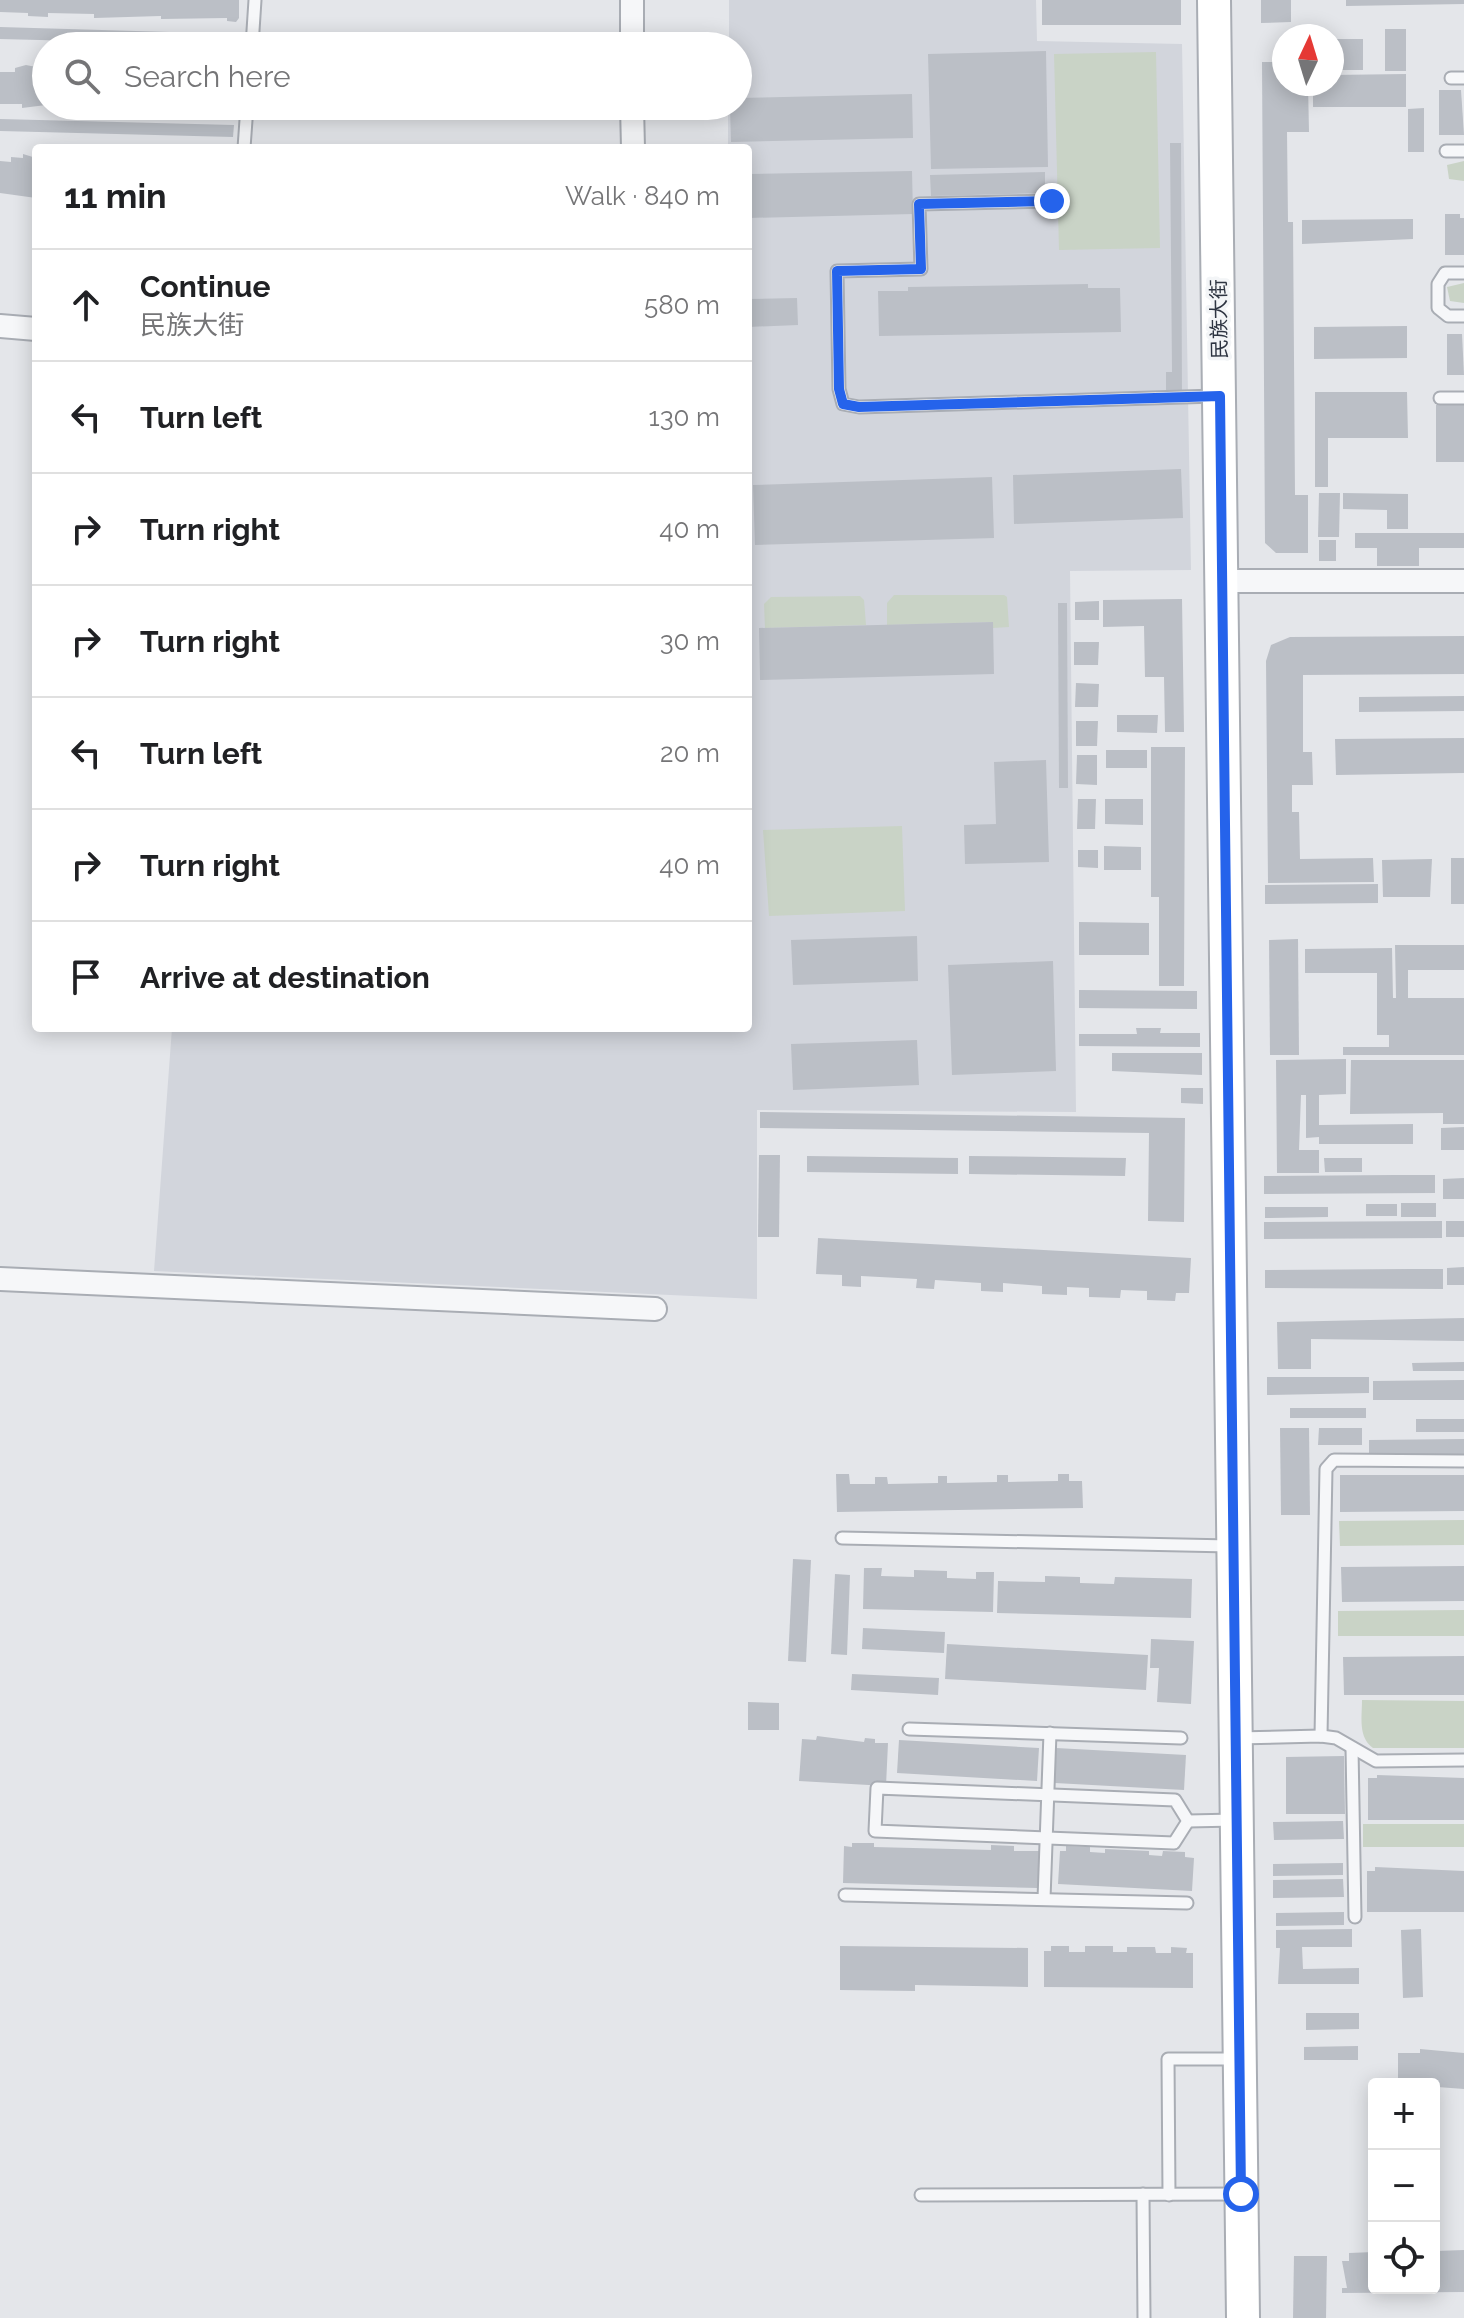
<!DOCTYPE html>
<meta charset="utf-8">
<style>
body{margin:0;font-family:Raleway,"Noto Sans SC",sans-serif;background:#f6f6f6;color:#202124}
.controls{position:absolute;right:24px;bottom:24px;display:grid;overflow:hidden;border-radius:8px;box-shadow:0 4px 20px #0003}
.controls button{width:72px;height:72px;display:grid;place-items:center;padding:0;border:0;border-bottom:2px solid #e0e0e0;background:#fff;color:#202124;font:40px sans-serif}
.compass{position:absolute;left:1272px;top:24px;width:72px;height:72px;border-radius:50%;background:#fff;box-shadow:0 4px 20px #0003;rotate:4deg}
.stop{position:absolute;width:24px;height:24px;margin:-18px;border:6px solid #2563eb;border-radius:50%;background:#fff}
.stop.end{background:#2563eb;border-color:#fff;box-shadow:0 2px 8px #0008}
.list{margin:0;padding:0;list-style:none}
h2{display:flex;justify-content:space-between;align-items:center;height:104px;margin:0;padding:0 32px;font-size:34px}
h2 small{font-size:26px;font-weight:400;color:#757577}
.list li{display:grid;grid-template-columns:52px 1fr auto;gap:24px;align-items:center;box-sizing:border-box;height:112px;padding:0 32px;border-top:2px solid #e0e0e0}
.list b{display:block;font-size:30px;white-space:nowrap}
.list p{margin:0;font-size:26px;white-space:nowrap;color:#757577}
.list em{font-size:26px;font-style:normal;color:#757577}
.icon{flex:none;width:44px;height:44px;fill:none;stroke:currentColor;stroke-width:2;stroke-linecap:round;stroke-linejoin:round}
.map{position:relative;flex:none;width:1464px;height:2318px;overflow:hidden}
.search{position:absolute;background:#fff;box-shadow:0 4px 20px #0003;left:32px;top:32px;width:720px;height:88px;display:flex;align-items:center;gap:20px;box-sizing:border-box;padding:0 28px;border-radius:44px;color:#757577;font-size:30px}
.panel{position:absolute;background:#fff;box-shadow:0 4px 20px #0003;left:32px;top:144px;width:720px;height:888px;border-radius:8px}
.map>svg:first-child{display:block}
.built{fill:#d2d5dc}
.green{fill:#c9d3c6}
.building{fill:#bbbfc6}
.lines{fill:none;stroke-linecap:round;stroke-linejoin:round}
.service-casing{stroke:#a9adb4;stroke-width:15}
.minor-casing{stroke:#a9adb4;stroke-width:26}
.secondary-casing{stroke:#a9adb4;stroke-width:36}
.service{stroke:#f6f7f9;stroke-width:11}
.minor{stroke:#f6f7f9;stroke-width:22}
.secondary{stroke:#fff;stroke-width:32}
.route{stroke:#2563eb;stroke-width:10}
.labels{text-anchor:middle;stroke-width:7;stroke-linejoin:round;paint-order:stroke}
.street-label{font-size:20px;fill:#2d3441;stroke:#f3f5f7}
</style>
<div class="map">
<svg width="1464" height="2318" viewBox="0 0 1464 2318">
<rect width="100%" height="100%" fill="#e4e6ea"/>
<polygon class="built" points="729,0 1036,0 1037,41 1182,44 1191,570 1070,571 1076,1112 757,1110 757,1299 154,1271 172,1028 748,1028 748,148 728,148 728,106 738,106 738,46 729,46"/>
<g class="green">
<polygon points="1156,52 1160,248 1059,250 1054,54"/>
<polygon points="1464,161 1464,181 1449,179 1447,165"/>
<polygon points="1464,283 1464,303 1450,301 1447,287"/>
<polygon points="894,595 1004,595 1007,597 1009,627 993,628 992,622 887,625 887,603"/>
<polygon points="860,596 864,600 866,625 765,628 764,604 771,597"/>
<polygon points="902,826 905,911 769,916 763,830"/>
<polygon points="1464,1520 1464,1545 1340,1546 1339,1521"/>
<polygon points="1464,1610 1464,1636 1338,1636 1338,1611"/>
<path d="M1362 1700 1464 1701V1748H1373C1358 1737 1362 1717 1362 1700Z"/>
<rect x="1363" y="1824" width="101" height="23"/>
</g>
<g class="building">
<polygon points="0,0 239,0 239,18 236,22 227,21 227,18 161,19 161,16 94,18 94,14 48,13 48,17 28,16 28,13 0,12"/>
<rect x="1042" y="0" width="139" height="25"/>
<polygon points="1261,0 1291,0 1291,22 1261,23"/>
<polygon points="1346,0 1464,0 1464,4 1346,6"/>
<polygon points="0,27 237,34 236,45 0,39"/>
<rect x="1385" y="29" width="21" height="42"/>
<rect x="1332" y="39" width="31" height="31"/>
<polygon points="1046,51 1048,167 931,169 928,54"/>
<polygon points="1262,62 1284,62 1284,84 1308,84 1309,132 1287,132 1288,222 1293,222 1295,495 1308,495 1308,553 1276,553 1265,543"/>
<polygon points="26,65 46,69 46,105 22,108 22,104 0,104 0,72 15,72 15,68"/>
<polygon points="1406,74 1406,107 1313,107 1313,84 1332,84 1332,75"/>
<polygon points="1439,90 1461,90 1464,135 1439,135"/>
<polygon points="912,94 913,138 731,142 730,106 738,106 738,98"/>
<polygon points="89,106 108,106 108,110 88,110"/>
<polygon points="156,106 176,106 176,112 155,111"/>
<polygon points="185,106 233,106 233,110 222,113 222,110"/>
<polygon points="1424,108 1424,152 1408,152 1408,109"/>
<polygon points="0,119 234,125 233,137 0,131"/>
<polygon points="1170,143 1181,143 1182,404 1166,404 1166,372 1172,372"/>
<polygon points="23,154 36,158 36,198 0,193 0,161 11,162 11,157 23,158"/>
<polygon points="912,171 913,214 748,218 748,174"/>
<polygon points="1045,172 1045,193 931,196 930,175"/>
<polygon points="1445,214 1460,214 1460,218 1464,218 1464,255 1445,255"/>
<polygon points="1413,219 1413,239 1302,244 1302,220"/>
<polygon points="1088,284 1088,288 1120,288 1121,332 879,336 878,291 908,291 908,287"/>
<polygon points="797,298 798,325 748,327 748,299"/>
<polygon points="1407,326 1407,358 1314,359 1314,327"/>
<polygon points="1447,334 1462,334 1464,375 1447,375"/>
<polygon points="1315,392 1407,392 1408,438 1328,438 1328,487 1315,487"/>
<rect x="1436" y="405" width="28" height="57"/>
<polygon points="1181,469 1183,518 1014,524 1013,475"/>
<polygon points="992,477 994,538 755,545 753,485"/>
<polygon points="1319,493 1340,493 1339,537 1318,537"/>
<polygon points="1343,493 1408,494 1408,529 1387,529 1387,510 1343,509"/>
<polygon points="1355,533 1464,533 1464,548 1419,548 1419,566 1377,566 1377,548 1355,548"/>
<rect x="1319" y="540" width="17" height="21"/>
<polygon points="1182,599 1184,732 1165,732 1164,677 1145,677 1144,626 1103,627 1103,600"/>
<polygon points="1099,601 1099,620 1075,620 1075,602"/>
<polygon points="1058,603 1067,603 1068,788 1059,788"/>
<polygon points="993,622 994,674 760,680 759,628"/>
<polygon points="1464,636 1464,674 1303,675 1303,752 1312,752 1313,785 1292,785 1292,812 1299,812 1300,859 1373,858 1374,882 1268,883 1266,661 1271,645 1290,637"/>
<polygon points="1074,642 1099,642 1098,665 1074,665"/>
<polygon points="1076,683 1099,684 1098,707 1075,707"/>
<polygon points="1464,696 1464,711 1359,712 1359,697"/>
<polygon points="1117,715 1158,715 1157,733 1117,732"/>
<polygon points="1076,721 1098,721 1097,746 1076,746"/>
<polygon points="1464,738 1464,773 1336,775 1335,739"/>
<polygon points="1151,747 1185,747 1184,986 1159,986 1159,897 1151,897"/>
<rect x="1106" y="750" width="41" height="18"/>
<polygon points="1077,755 1097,755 1097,785 1076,784"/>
<polygon points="1046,760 1049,862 965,864 964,825 996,824 994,762"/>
<polygon points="1078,799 1096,799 1095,829 1077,829"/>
<polygon points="1105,799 1143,799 1143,825 1105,824"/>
<polygon points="1104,846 1141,847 1141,870 1104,870"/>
<polygon points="1078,850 1098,850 1098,868 1078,867"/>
<rect x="1451" y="858" width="13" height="46"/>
<polygon points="1432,859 1430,897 1383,897 1382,860"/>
<polygon points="1378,884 1378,903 1265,904 1265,885"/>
<polygon points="1079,922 1149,923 1149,955 1079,955"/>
<polygon points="917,936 918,981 793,985 791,940"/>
<polygon points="1298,939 1299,1055 1270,1055 1269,940"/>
<polygon points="1395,945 1464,945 1464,970 1408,970 1408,998 1464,998 1464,1055 1343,1055 1343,1047 1389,1047 1389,1035 1377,1035 1377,973 1305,973 1305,949 1392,948 1393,998 1396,998"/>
<polygon points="1053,961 1056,1071 952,1075 948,965"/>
<polygon points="1079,990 1197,991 1197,1009 1079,1008"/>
<polygon points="1136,1028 1161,1028 1160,1033 1200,1033 1200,1047 1079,1046 1079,1034 1137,1034"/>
<polygon points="917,1040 919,1085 793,1090 791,1044"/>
<polygon points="1112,1053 1202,1053 1202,1075 1112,1071"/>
<polygon points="1346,1059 1346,1094 1319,1095 1319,1125 1413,1124 1413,1144 1319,1144 1319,1137 1306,1138 1306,1095 1301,1095 1299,1150 1319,1150 1319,1173 1277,1173 1276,1060"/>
<polygon points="1351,1060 1464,1060 1464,1124 1443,1124 1443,1113 1350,1114"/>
<polygon points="1181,1088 1203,1088 1203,1104 1181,1103"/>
<polygon points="760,1112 1185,1118 1184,1222 1148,1221 1149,1133 760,1128"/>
<polygon points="1464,1127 1464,1150 1441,1150 1441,1128"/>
<polygon points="759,1155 780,1155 779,1237 758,1237"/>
<polygon points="807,1156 958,1158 958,1174 807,1172"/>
<polygon points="969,1156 1126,1158 1125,1176 969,1174"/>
<polygon points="1324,1158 1362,1158 1362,1172 1325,1172"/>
<polygon points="1393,1175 1435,1175 1435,1193 1264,1194 1264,1176"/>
<polygon points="1464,1178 1464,1199 1443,1199 1443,1179"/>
<rect x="1401" y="1203" width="35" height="14"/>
<rect x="1366" y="1204" width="31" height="12"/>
<polygon points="1265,1207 1328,1207 1328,1217 1265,1218"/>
<polygon points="1442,1221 1442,1238 1264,1239 1264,1222"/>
<rect x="1446" y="1221" width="18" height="16"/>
<polygon points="818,1238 1191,1258 1189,1293 1176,1293 1175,1301 1147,1300 1147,1291 1121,1290 1120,1298 1089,1297 1089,1288 1067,1287 1067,1295 1042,1294 1042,1286 1003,1283 1003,1292 981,1291 981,1283 935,1280 934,1289 916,1288 917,1279 861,1276 861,1287 842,1286 842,1275 816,1274"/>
<polygon points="1464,1267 1464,1285 1447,1285 1447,1268"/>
<polygon points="1409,1269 1443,1269 1443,1289 1265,1288 1265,1270"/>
<polygon points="1464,1318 1464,1341 1311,1339 1311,1369 1278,1369 1277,1322"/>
<polygon points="1464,1362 1464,1371 1413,1371 1412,1363"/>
<polygon points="1267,1377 1369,1377 1369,1393 1267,1395"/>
<polygon points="1464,1380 1464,1400 1373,1400 1373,1381"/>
<rect x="1290" y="1408" width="76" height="10"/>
<rect x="1416" y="1419" width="48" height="13"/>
<polygon points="1280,1428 1309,1428 1310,1515 1281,1515"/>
<polygon points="1319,1428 1362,1428 1362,1445 1318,1445"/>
<polygon points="1464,1439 1464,1456 1369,1457 1369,1440"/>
<polygon points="836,1474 849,1474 850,1484 875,1484 875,1477 887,1477 888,1484 938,1483 938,1476 947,1476 947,1483 997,1482 997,1475 1008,1475 1008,1482 1058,1481 1058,1474 1069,1474 1069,1481 1082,1481 1083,1508 837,1512"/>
<polygon points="1340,1475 1464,1475 1464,1511 1340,1512"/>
<polygon points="793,1559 811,1560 806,1662 788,1661"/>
<polygon points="1464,1566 1464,1601 1342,1602 1341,1567"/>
<polygon points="864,1568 882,1568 881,1576 914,1577 914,1570 947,1571 947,1578 976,1579 976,1572 994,1572 993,1612 863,1609"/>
<polygon points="835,1574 850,1575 847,1655 831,1654"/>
<polygon points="1045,1576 1080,1577 1080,1583 1114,1584 1115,1577 1192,1579 1191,1618 997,1613 998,1581 1045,1582"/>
<polygon points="863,1628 945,1632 944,1653 862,1649"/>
<polygon points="1151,1639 1194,1641 1191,1704 1157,1702 1159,1668 1150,1668"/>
<polygon points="947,1644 1148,1655 1146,1690 945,1679"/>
<polygon points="1464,1656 1464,1695 1344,1695 1343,1657"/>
<polygon points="852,1674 939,1678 938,1695 851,1690"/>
<polygon points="748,1702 779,1703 779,1730 748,1730"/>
<polygon points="817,1736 864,1742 865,1738 875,1739 875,1743 888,1743 886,1786 799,1781 802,1739 816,1740"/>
<polygon points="899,1740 1039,1748 1037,1781 897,1773"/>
<polygon points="1056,1748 1186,1755 1184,1790 1055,1783"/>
<polygon points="1344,1756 1345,1814 1286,1814 1286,1757"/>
<polygon points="1377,1775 1464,1778 1464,1820 1368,1820 1368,1778 1377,1778"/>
<polygon points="1343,1821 1344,1839 1274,1840 1273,1822"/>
<polygon points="852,1843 874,1843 874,1847 991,1850 991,1845 1014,1846 1014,1851 1039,1851 1038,1888 843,1883 844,1846 852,1847"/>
<polygon points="1066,1846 1090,1847 1090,1852 1105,1853 1105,1849 1149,1851 1149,1855 1162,1856 1163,1851 1185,1852 1185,1857 1194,1858 1192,1891 1058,1884 1060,1851 1066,1851"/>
<polygon points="1343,1863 1343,1875 1273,1876 1273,1864"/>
<polygon points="1375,1867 1464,1871 1464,1912 1367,1912 1367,1871 1375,1871"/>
<polygon points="1343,1879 1344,1897 1273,1898 1273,1880"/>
<polygon points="1344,1912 1344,1925 1276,1926 1276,1913"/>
<polygon points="1352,1929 1352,1947 1302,1947 1303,1969 1359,1968 1359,1984 1278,1984 1280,1948 1276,1948 1276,1930"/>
<polygon points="1421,1929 1423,1997 1403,1998 1401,1930"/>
<polygon points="840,1946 1028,1948 1028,1987 915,1985 915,1991 840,1990"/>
<polygon points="1051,1946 1069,1946 1069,1952 1085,1952 1085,1946 1113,1946 1113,1952 1127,1952 1127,1947 1155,1947 1156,1953 1171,1953 1171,1947 1187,1948 1186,1953 1193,1953 1193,1988 1044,1987 1044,1951 1051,1951"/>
<polygon points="1306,2013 1359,2013 1359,2029 1306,2030"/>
<polygon points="1358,2046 1358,2060 1304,2060 1304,2047"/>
<polygon points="1420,2049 1464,2053 1464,2089 1398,2084 1398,2053 1420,2053"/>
<polygon points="1464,2250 1464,2292 1342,2293 1342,2288 1347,2288 1342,2261 1349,2261 1349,2253 1374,2252 1374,2288 1434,2288 1436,2251"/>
<polygon points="1294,2256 1327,2256 1326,2318 1293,2318"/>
</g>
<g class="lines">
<defs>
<g id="service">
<polyline points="252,46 255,0"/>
<polyline points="1451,78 1464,78"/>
<polyline points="244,148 247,106"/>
<polyline points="1446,151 1464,151"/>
<polyline points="1052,201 919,204 921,269 837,271 839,389 843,404 859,407 1215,396"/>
<polyline points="1464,273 1445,273 1438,284 1438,308 1448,316 1464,316"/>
<polyline points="1440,398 1464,398"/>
<polyline points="842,1538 1230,1546"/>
<polyline points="909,1729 1181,1738"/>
<polyline points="1321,1736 1326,1469 1334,1460 1464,1461"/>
<polyline points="1236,1738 1321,1736 1336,1738 1376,1761 1464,1760"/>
<polyline points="1352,1748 1355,1917"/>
<polygon points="877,1788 1175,1800 1188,1821 1174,1843 875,1831"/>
<polyline points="1188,1821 1235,1820"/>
<polyline points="845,1895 1187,1903"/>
<polyline points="1044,1899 1050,1733"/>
<polyline points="1143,2194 1144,2318"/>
<polyline points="921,2195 1240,2194"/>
<polyline points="1169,2195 1168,2059 1236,2059"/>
</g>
<g id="minor">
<polyline points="632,0 632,46"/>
<polyline points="632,106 633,148"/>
<polyline points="0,326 36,329"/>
<polyline points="1222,581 1464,581"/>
<polyline points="0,1279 655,1309"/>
</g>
<polyline id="secondary" points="1214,0 1243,2318"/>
</defs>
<use href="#service" class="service-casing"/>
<use href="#minor" class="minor-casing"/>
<use href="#secondary" class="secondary-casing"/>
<use href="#service" class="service"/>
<use href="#minor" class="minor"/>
<use href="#secondary" class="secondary"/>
</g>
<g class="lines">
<polyline class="route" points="1052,201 919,204 921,269 837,271 839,389 843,404 859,407 1220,396 1241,2194"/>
</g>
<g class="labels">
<g class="street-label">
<text transform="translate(1219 319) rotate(-91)" y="7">民族大街</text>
</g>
</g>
</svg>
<div class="controls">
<button>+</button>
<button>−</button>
<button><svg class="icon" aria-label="locate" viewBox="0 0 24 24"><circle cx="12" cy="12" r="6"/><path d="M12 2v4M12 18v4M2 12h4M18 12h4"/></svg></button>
</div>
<svg class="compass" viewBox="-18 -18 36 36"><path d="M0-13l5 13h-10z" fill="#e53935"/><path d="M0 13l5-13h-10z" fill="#757577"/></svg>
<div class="stop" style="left:1241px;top:2194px"></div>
<div class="stop end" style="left:1052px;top:201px"></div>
<div class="search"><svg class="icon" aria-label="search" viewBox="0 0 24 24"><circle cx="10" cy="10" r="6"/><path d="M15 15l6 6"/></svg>Search here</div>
<section class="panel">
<h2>11 min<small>Walk · 840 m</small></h2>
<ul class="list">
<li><svg class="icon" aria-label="ahead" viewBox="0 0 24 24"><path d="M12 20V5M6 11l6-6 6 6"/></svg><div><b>Continue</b><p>民族大街</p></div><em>580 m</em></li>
<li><svg class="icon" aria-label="left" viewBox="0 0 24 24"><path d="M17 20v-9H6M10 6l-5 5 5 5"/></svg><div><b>Turn left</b></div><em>130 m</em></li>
<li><svg class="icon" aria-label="right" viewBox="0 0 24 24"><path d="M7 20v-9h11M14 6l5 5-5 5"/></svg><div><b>Turn right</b></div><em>40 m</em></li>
<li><svg class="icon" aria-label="right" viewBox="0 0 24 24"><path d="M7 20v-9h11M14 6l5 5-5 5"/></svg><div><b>Turn right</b></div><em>30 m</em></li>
<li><svg class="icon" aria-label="left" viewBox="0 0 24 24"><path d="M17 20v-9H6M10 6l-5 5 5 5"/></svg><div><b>Turn left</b></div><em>20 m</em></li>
<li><svg class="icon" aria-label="right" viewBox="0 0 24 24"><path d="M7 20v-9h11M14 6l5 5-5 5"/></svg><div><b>Turn right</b></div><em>40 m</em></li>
<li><svg class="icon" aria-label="arrive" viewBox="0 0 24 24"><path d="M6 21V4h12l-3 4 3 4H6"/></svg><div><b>Arrive at destination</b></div></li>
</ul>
</section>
</div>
